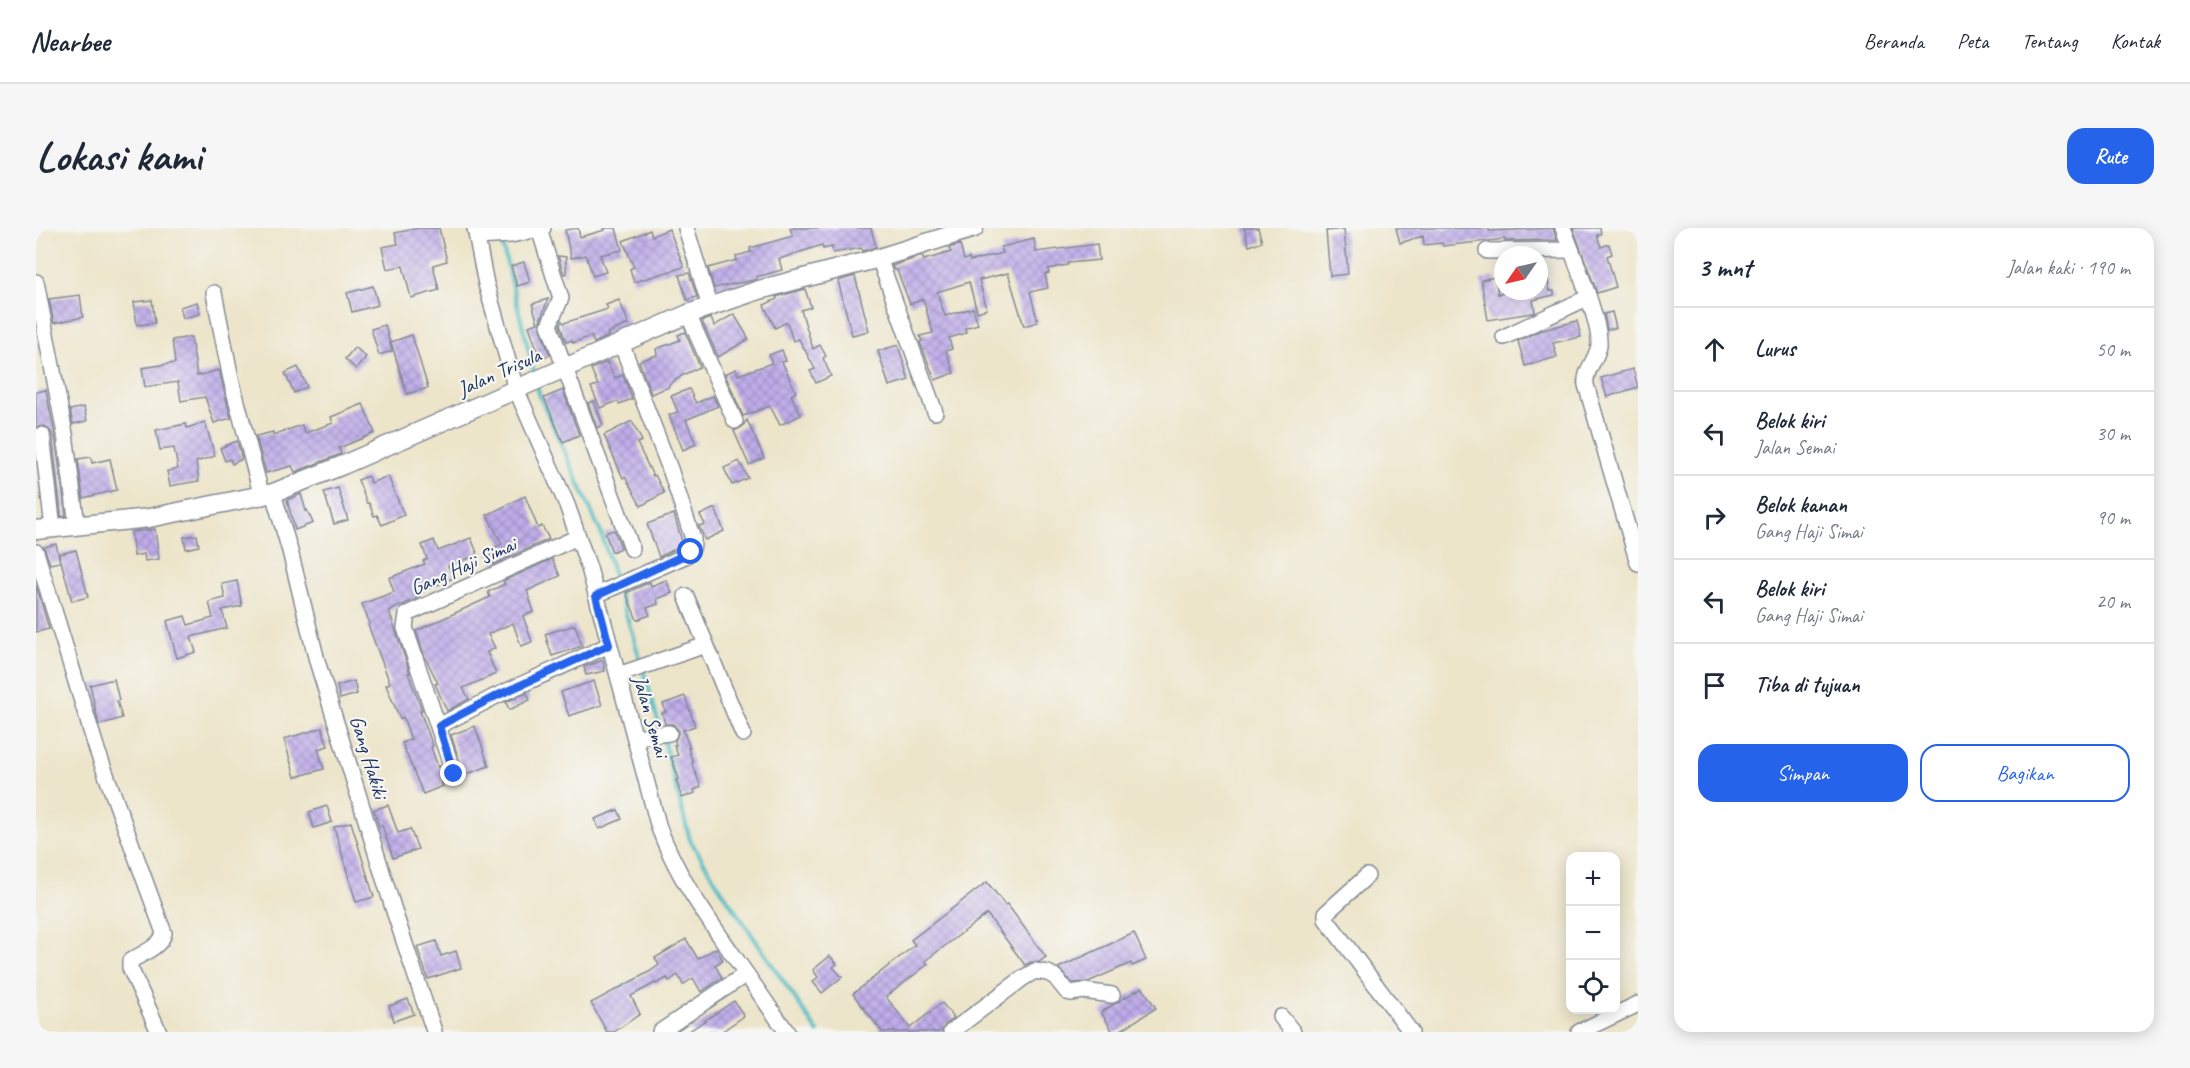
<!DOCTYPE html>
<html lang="id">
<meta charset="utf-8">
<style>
body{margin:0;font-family:Caveat,sans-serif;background:#f6f6f7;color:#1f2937}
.controls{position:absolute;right:18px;bottom:18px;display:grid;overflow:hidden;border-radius:12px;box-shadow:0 3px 15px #0003}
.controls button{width:54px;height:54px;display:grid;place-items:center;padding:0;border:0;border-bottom:2px solid #e0e1e3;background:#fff;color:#1f2937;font:30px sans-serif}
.compass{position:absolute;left:1458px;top:18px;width:54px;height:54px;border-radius:50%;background:#fff;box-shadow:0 3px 15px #0003;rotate:236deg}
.stop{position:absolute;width:18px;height:18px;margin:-14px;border:4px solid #2563eb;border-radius:50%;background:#fff}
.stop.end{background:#2563eb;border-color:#fff;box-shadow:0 2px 6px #0008}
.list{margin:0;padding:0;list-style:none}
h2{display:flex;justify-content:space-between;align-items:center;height:78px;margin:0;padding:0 24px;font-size:26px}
h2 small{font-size:20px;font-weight:400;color:#747a83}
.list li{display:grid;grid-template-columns:39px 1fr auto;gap:18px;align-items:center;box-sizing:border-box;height:84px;padding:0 24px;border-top:2px solid #e0e1e3}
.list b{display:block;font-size:22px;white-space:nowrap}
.list p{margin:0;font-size:20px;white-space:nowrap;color:#747a83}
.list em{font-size:20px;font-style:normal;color:#747a83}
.actions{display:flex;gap:12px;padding:18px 24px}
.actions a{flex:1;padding:14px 0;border:2px solid #2563eb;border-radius:18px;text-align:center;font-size:21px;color:#2563eb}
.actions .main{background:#2563eb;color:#fff}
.icon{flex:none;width:33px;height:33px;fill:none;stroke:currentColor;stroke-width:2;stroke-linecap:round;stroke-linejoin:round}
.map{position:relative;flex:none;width:1602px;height:804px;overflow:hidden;border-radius:18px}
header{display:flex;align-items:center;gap:36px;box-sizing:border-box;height:84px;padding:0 30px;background:#fff;border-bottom:2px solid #e0e1e3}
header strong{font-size:28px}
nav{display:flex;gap:33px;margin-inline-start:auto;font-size:21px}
.intro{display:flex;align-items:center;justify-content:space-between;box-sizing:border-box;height:144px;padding:0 36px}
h1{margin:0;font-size:42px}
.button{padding:15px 27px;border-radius:18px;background:#2563eb;color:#fff;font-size:21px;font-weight:700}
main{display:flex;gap:36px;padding:0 36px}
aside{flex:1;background:#fff;border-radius:18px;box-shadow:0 3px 15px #0003}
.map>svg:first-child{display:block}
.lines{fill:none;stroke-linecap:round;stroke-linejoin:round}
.stream{stroke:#4ebcc3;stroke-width:4}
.building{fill:url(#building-cross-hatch)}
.minor-casing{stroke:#848a94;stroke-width:18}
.tertiary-casing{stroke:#848a94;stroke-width:21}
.minor{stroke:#fff;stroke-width:15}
.tertiary{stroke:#fff;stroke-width:18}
.route{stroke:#2563eb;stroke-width:8}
.labels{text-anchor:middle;stroke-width:4.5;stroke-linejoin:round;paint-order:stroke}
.street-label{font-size:21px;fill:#1b2f5e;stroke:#f6f6f2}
</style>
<header>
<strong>Nearbee</strong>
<nav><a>Beranda</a><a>Peta</a><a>Tentang</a><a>Kontak</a></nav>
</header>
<div class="intro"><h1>Lokasi kami</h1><a class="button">Rute</a></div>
<main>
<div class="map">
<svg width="1602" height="804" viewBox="0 0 1602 804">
<defs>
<pattern id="building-cross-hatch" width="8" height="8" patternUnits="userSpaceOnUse" patternTransform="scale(1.5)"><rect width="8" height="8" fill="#c0adea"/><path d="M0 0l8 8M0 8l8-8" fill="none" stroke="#9b8dc1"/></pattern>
</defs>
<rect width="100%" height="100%" fill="#f6f6f2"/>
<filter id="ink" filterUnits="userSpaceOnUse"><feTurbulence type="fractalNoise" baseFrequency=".0167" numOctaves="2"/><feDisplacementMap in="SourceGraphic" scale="12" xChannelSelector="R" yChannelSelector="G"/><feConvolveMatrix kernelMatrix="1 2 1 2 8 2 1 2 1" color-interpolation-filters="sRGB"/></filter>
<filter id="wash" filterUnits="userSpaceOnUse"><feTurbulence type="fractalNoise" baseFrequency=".008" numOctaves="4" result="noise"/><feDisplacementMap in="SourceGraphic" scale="24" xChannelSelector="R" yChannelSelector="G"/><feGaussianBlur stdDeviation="1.35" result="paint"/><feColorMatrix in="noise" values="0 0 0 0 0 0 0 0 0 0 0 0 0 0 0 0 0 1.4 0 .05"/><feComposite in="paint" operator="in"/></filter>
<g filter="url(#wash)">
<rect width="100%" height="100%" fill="#ede5ca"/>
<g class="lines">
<g class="stream">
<polyline points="465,12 499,148"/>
<polyline points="501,158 504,169 565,305 580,354"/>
<polyline points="582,361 605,434"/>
<polyline points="607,441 625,503"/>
<polyline points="627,510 654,612 688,666 782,804"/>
</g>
</g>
<g id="blocks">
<g class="building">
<polygon points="382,0 403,0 411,33 397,37 403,62 375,70 367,38 351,41 346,19 362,16 359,5"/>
<polygon points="542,0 544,9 569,2 568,0 580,0 586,22 564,27 570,44 557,48 550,27 535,30 529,2"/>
<polygon points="754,0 835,0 840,19 826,23 825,20 797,25 796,19 787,21 786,17 743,31 746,42 720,49 721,51 718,52 678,60 672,40 701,32 700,28 715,24 714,20 757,8"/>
<polygon points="1208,0 1222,0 1226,14 1213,18"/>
<polygon points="1360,0 1453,0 1453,3 1517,0 1521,12 1469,13 1469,11 1407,18 1406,15 1388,17 1387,8 1364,15"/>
<polygon points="1537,0 1564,0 1565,6 1561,7 1565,19 1573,16 1576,26 1571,28 1580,59 1561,65"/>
<polygon points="633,1 648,39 598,54 594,41 598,39 587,13 614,2 616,8"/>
<polygon points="1308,1 1312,46 1294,48 1290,3"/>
<polygon points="998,11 1000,24 1061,16 1063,32 1032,35 1032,37 1012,41 1013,45 1009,46 1012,60 994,64 1002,94 988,98 972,45 943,52 951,81 941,84 933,54 901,64 909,88 937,80 942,96 929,100 930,105 913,110 916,121 910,123 918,145 899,152 884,114 886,113 884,108 897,105 887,71 874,76 861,42 858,42 856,38 886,28 888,32 915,24 913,20 924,16 928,32 933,30 934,33 967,25 965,19"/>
<polygon points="522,28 530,29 530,46 528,46"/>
<polygon points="488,34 494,54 481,58 475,38"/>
<polygon points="1508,36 1514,63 1518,63 1518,67 1497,72 1499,84 1496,85 1452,92 1445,52 1459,49 1462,66 1476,63 1503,63 1503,37"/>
<polygon points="653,45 661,69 651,72 643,47"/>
<polygon points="819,48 833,103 816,107 802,53"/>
<polygon points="337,58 342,77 316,84 311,65"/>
<polygon points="769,61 775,79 765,82 777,121 784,117 790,128 787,130 795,148 780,155 774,143 779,141 763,111 757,113 751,94 739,100 728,77 741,71 740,69"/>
<polygon points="44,67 47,89 18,95 13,71"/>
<polygon points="512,71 504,93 504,100 514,127 504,130 493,98 502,95 496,76"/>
<polygon points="116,72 119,95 101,97 98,74"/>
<polygon points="583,72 593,96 571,105 573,108 558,115 555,108 537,115 536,112 530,114 524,97 526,93 528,95 572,81 570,77"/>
<polygon points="161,74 164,86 147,90 144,79"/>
<polygon points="1576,84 1580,100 1571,102 1568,86"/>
<polygon points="698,86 713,111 682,129 666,93 675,90 678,98"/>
<polygon points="1541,93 1545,109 1517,115 1521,129 1489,138 1482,113 1503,103"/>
<polygon points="349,97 356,123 343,127 335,101"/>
<polygon points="649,104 664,139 647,147 633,157 633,159 615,166 603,133 621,127 620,121 644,112 642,107"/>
<polygon points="376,107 392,160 371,166 355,114"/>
<polygon points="155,109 161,148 183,142 195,190 178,195 169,169 145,173 142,154 109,159 106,140 139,135 136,112"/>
<polygon points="862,117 873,152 853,158 842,123"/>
<polygon points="319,119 330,129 320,141 309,131"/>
<polygon points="746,122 750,133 746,134 760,164 755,167 765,187 744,197 734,178 707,188 689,146 700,141 702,147 736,135 733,127"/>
<polygon points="571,134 579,150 587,147 596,171 583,176 582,173 564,180 555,159 562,157 555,141"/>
<polygon points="262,139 271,159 258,165 249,145"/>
<polygon points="1597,141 1602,159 1571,169 1565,150"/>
<polygon points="653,161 660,175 677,168 682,178 650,192 660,216 647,222 633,187 642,184 635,168"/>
<polygon points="10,162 19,208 30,288 25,288 16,205 9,198 0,199 0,164"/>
<polygon points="527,162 543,207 527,214 508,170"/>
<polygon points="558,173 567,197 561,200 552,175"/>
<polygon points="327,176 339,205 303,220 305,226 259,244 256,238 230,245 220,208 237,204 237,207 266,197 269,205 297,195 295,189"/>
<polygon points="48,179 51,193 37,196 34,182"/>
<polygon points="711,192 728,230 713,237 698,203 706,199"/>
<polygon points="596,193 606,213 601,215 617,248 619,247 628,265 605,278 589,249 587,250 568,207"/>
<polygon points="169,194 179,228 160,234 163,253 134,258 131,243 142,241 138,220 124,222 120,202 150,196 151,200"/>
<polygon points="201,213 206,231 196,236 194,231 189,233 184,220"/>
<polygon points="55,229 56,235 74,231 81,262 47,270 42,231"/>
<polygon points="703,233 712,250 696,257 688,240"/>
<polygon points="332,248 335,255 352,248 368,287 346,297 341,287 338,288 333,275 331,275 322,252"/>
<polygon points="302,260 312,292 298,296 288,264"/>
<polygon points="265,266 270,283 271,282 277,295 259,302 251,272"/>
<polygon points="489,268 502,300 506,298 513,311 458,336 452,323 466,316 451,287"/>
<polygon points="679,280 688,303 669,312 663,298 669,296 664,287"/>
<polygon points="638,286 647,317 623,329 611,296"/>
<polygon points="119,301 123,331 109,333 108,326 98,328 95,304"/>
<polygon points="578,302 585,320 576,324 569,305"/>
<polygon points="161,307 163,318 150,321 148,309"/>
<polygon points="435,310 442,327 412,338 417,350 382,365 384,369 353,383 374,445 372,445 386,482 384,483 397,518 395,519 402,539 405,538 411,553 405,554 407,558 387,566 366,515 375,511 367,489 364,491 350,457 354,455 332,397 334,396 326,376 358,364 353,350 389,336 387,333 391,331 386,317 398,312 402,323"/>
<polygon points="20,316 24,334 14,336 8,319"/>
<polygon points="40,322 52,369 36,373 23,326"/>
<polygon points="516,331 524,348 491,363 498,384 487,388 496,414 485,418 477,395 452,406 459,420 451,424 460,446 427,460 433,471 411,483 399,456 402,455 388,427 380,403 454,369 452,364 469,356 467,353"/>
<polygon points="630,352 636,365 621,371 622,376 611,380 614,387 601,392 590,365 614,354 615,358"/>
<polygon points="201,353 206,378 186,382 191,400 155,409 160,424 141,430 131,393 149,388 152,397 177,390 173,374 189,370 186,356"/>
<polygon points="0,357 13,401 0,404"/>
<polygon points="539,397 546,418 516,428 509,406"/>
<polygon points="567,432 569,443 550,447 548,439"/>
<polygon points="78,451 83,472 81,473 86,490 63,497 54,457"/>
<polygon points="318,453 321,466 304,471 301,458"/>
<polygon points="558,453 566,477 533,488 525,464"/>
<polygon points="491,465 494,472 473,482 470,474"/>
<polygon points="649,468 659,498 647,502 654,520 652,520 657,535 656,536 665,559 658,562 659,565 646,570 640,552 643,551 635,529 642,527 638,517 640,517 639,513 643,503 637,496 629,496 626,485 630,484 627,476"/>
<polygon points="439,498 453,538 428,547 415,507"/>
<polygon points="286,500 292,518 282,521 288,541 259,549 248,511"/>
<polygon points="352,577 362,605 374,601 382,621 357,630 346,597 343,598 338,582"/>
<polygon points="291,578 296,594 278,600 273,584"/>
<polygon points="582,582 586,591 563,601 559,591"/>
<polygon points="315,594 338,669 320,674 298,599"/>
<polygon points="951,654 969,677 971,676 1010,729 1003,734 995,734 989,737 951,686 889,733 892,736 850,769 874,800 906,775 918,790 909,797 905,804 846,804 817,766 879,717 875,712"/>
<polygon points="1098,705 1110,732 1096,738 1095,735 1052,754 1036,755 1022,740"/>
<polygon points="650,711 662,731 680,720 687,732 679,737 686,750 665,764 657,750 647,757 642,747 633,753 631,750 620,756 619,755 595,768 604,786 578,804 571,804 555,775 613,744 623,737 619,730"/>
<polygon points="400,713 405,728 420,723 425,740 392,751 381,719"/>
<polygon points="794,728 801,736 797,739 806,749 786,765 777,754 782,749 777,742"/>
<polygon points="1106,759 1120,780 1082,804 1077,804 1065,784"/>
<polygon points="372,771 378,786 358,793 353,778"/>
<polygon points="698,773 708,788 685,804 652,804"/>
</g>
</g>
</g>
<g filter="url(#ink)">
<use href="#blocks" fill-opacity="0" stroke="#848a94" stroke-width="1.5"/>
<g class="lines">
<defs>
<g id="minor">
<path d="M439 0 450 56 480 161 531 277 553 340 623 600C642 649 666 682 695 724 714 751 732 778 751 804"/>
<polyline points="650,0 674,79"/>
<path d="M1527 0C1536 24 1565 94 1563 117 1561 132 1548 142 1550 157L1602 335"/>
<polyline points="503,1 525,70 513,97 596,321"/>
<polyline points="441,9 475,7 507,0"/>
<polyline points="1451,23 1535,22"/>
<polyline points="843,30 899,184"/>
<polyline points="0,54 29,206 41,297"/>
<polyline points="178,65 195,151 226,269"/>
<polyline points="652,86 699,193"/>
<polyline points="1468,109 1551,70"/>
<polyline points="6,207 17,300"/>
<polyline points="237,265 254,323 281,433 359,686 398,803"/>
<path d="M0 324 61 522 128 705C125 719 105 726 94 733V740L123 804"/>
<path d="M560 367 649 328C657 323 657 320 657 311L634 241 585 115"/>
<polyline points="650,368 707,506"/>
<polyline points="582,447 670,417"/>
<polyline points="403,498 458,469 573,417"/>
<polyline points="600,509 633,505"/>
<polyline points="418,546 369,400 371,386 542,309"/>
<polyline points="1331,648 1290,685 1290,691 1375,804"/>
<polyline points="1245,789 1257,804"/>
<polyline points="624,804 710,746"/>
<polyline points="915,804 987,750 999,743 1012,745 1019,749 1031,764 1035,765 1048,763 1076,767"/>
<polyline points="1543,804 1602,776"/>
</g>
<polyline id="tertiary" points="0,302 113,290 237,265 307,237 652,86 723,62 843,30 938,0"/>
</defs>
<use href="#minor" class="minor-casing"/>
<use href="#tertiary" class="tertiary-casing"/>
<use href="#minor" class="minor"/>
<use href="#tertiary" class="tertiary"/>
</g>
</g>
<g class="lines" filter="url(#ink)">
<polyline class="route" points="418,546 403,498 458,469 573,417 560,368 655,324"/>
</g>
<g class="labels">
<g class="street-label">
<text transform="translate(463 144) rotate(-24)" y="7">Jalan Trisula</text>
<text transform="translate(427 338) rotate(-24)" y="7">Gang Haji Simai</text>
<text transform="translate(615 488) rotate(74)" y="7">Jalan Semai</text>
<text transform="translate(333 529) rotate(73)" y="7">Gang Hakiki</text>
</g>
</g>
</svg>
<div class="controls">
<button>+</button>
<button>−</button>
<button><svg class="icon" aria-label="locate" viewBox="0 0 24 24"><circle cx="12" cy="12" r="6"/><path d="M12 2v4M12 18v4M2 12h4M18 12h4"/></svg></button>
</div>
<svg class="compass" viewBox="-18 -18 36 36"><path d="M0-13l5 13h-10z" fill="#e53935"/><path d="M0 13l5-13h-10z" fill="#747a83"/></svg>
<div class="stop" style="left:655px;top:324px"></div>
<div class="stop end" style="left:418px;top:546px"></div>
</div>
<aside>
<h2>3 mnt<small>Jalan kaki · 190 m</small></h2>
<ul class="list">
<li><svg class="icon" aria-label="ahead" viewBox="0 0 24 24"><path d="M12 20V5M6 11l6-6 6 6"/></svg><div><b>Lurus</b></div><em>50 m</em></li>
<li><svg class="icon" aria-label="left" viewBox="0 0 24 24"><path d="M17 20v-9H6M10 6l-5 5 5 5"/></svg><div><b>Belok kiri</b><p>Jalan Semai</p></div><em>30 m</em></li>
<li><svg class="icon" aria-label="right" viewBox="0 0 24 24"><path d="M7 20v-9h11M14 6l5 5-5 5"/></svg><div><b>Belok kanan</b><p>Gang Haji Simai</p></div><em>90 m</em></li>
<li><svg class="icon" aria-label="left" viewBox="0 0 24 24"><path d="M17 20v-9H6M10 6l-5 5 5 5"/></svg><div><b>Belok kiri</b><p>Gang Haji Simai</p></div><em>20 m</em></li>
<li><svg class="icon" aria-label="arrive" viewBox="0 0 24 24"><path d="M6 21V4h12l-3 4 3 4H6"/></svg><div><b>Tiba di tujuan</b></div></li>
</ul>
<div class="actions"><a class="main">Simpan</a><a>Bagikan</a></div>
</aside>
</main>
